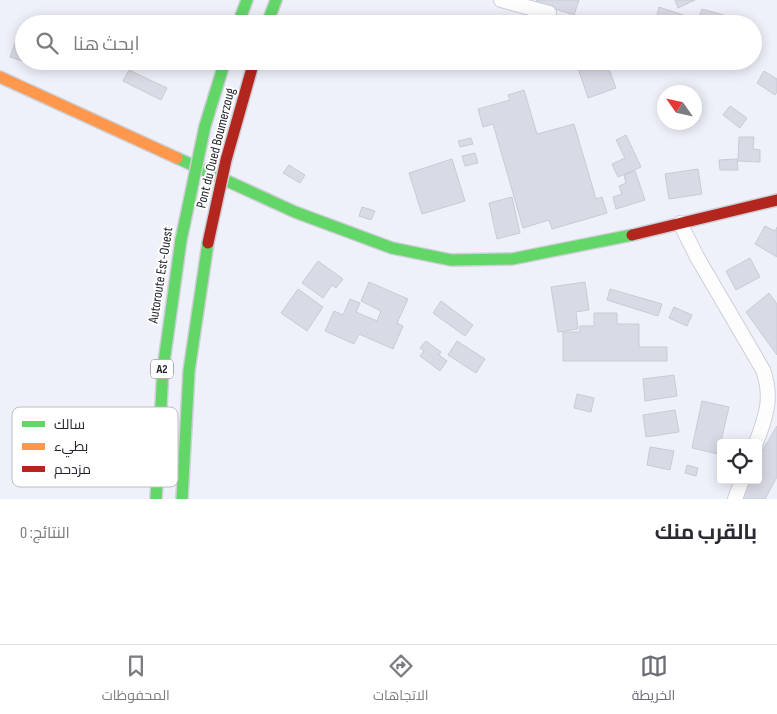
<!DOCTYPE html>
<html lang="ar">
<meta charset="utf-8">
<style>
body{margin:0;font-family:"Sofia Sans Condensed",Cairo,sans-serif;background:#f2f2f3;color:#2b2b33;direction:rtl}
.controls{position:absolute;right:15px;bottom:15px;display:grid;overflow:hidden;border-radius:5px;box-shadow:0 2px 12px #0003}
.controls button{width:45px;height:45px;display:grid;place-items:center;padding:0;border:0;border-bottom:1px solid #e1e1e2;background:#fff;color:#2b2b33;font:25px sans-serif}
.compass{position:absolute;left:657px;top:85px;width:45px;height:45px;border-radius:50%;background:#fff;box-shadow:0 2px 12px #0003;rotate:304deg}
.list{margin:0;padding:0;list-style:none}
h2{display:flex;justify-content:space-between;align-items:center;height:65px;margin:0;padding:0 20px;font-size:21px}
h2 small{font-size:16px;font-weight:400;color:#7c7c81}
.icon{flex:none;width:28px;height:28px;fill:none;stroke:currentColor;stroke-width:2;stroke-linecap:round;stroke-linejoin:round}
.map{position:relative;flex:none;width:777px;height:499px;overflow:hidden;direction:ltr}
.search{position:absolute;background:#fff;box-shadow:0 2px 12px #0003;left:15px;right:15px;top:15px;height:55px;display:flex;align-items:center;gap:12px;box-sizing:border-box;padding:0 18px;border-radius:28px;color:#7c7c81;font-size:19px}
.sheet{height:145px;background:#fff}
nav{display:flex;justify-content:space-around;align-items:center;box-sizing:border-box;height:70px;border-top:1px solid #e1e1e2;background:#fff;font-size:14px;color:#7c7c81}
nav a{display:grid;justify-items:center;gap:2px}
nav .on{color:#6b6d76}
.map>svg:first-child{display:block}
.building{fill:#d8dae5;stroke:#c9cbd4}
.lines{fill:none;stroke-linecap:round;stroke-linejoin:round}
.street-casing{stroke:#cdcfd7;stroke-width:16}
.fast-casing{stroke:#cdcfd7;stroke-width:14}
.slow-casing{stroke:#cdcfd7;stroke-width:14}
.jam-casing{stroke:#cdcfd7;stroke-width:14}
.street{stroke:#fdfdfe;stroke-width:14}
.fast{stroke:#63d668;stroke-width:11}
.slow{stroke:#ff974d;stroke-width:11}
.jam{stroke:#b3261e;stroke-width:11}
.fast-bridge-casing{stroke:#cdcfd7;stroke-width:14;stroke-linecap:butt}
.jam-bridge-casing{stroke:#cdcfd7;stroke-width:14;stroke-linecap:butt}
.fast-bridge{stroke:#63d668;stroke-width:11}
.jam-bridge{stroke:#b3261e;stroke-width:11}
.labels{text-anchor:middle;stroke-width:4;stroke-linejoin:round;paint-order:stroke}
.shield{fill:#fff;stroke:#66676d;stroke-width:1}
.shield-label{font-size:12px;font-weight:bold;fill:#24262f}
.street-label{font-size:14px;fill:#24262f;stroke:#fff}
.key{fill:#fff;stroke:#bdbec1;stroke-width:1}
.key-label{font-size:14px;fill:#24262f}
</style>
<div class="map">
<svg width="777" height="499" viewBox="0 0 777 499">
<rect width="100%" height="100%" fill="#eff1fa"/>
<g class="building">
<polygon points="537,0 579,0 574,15 536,3"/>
<polygon points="675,0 695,0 678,8"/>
<polygon points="659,7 698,20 702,9 727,16 725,24 655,24"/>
<polygon points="18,35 24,38 24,61 40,61 38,66 10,57"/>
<polygon points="533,61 560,61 560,63 534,67"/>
<polygon points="589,61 606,61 616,88 588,98 577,65"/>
<polygon points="129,70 167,88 161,100 123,81"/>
<polygon points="764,71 777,79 777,92 775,95 757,83"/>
<polygon points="524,90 537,134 574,124 596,199 602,197 607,213 552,229 549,220 523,228 493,124 483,127 478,109 510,100 508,95"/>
<polygon points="730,106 747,118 740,128 723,115"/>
<polygon points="626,135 641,167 618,177 612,164 625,158 616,140"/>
<polygon points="739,137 754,137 753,149 760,150 760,162 738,161"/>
<polygon points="471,138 473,144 460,147 458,141"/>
<polygon points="475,153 478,163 465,166 462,156"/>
<polygon points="452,159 465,201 422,214 409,173"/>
<polygon points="737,159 738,170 720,170 719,160"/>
<polygon points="289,165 305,175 300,183 283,173"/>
<polygon points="698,169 702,194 669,199 665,174"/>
<polygon points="635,171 645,200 616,209 613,197 622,194 619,186 626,183 624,175"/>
<polygon points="512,197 520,233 497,239 489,203"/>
<polygon points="362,207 375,211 371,220 359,216"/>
<polygon points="765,226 775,231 777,227 777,257 755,244"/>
<polygon points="750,258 760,277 736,290 726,271"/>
<polygon points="318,261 343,279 336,288 332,285 323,298 302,283"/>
<polygon points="369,282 408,299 397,323 403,326 393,349 359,334 354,344 325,331 334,311 343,315 350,299 360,303 356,312 377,321 381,311 361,301"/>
<polygon points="585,282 589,310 576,312 578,329 558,332 551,287"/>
<polygon points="298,289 323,307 307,331 281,313"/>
<polygon points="610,289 662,304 658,316 607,300"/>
<polygon points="769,293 777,304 777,355 746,312"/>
<polygon points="441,301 473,325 465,336 433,313"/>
<polygon points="674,307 692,315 687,326 669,318"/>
<polygon points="594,313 617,313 617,324 639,324 639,347 667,347 667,361 563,361 563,332 580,332 580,326 594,326"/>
<polygon points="426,341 441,352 439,355 447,361 440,371 420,356 424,351 420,348"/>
<polygon points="457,341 485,359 476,373 448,355"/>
<polygon points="674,375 677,396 645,401 643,379"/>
<polygon points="577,394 594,398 591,412 574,408"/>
<polygon points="702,401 729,407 718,454 692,448"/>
<polygon points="675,410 679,432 646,437 643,415"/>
<polygon points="777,426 777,477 765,499 735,499 746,480 758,480 758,458"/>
<polygon points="650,447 674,451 670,470 647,465"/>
<polygon points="687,465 698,468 696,476 685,473"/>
</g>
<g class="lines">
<defs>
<g id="street">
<polyline points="501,0 549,13"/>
<path d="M680 223 697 257 763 370C773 397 766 417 756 443"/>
<polyline points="735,499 742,480"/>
</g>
<g id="fast">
<polyline points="238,24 247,0"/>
<polyline points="267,24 276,0"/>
<polyline points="177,158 295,212 392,248 451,260 512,259 632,235"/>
<polyline points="156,499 163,369 181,240"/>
<polyline points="182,499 189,371 208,243"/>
</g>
<polyline id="slow" points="0,77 177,158"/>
<polyline id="jam" points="632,235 777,200"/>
</defs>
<use href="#street" class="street-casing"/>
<use href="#fast" class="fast-casing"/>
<use href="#slow" class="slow-casing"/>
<use href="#jam" class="jam-casing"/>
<use href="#street" class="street"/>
<use href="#fast" class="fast"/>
<use href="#slow" class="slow"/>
<use href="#jam" class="jam"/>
<defs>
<polyline id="fast-bridge" points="181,240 205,126 225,61"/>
<polyline id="jam-bridge" points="208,243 226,160 254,61"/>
</defs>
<use href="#fast-bridge" class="fast-bridge-casing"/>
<use href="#jam-bridge" class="jam-bridge-casing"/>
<use href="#fast-bridge" class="fast-bridge"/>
<use href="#jam-bridge" class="jam-bridge"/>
</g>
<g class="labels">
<rect class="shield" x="151" y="359.5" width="22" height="19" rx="4"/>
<g class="shield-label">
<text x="162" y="373">A2</text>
</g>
<g class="street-label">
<text transform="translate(215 148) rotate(-76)" y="5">Pont du Oued Boumerzoug</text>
<text transform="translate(160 275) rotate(-81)" y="5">Autoroute Est-Ouest</text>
</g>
</g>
<rect x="12" y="407" width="166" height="80" rx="8" class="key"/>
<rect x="22" y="421" width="23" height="6" fill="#63d668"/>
<rect x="22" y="443" width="23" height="7" fill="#ff974d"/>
<rect x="22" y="466" width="23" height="6" fill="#b3261e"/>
<g class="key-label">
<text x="54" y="429">سالك</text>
<text x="54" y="451">بطيء</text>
<text x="54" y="474">مزدحم</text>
</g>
</svg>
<div class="controls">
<button><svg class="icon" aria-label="locate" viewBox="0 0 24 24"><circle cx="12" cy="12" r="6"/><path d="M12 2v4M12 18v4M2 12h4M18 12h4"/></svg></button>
</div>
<svg class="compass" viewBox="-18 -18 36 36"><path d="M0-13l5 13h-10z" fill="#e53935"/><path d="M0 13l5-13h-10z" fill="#7c7c81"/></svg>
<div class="search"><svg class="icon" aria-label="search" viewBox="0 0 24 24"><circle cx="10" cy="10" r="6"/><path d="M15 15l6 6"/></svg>ابحث هنا</div>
</div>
<section class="sheet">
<h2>بالقرب منك<small>النتائج: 0</small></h2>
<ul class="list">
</ul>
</section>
<nav>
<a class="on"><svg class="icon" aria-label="map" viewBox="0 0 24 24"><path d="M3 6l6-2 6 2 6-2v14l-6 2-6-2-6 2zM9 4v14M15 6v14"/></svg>الخريطة</a>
<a><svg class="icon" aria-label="directions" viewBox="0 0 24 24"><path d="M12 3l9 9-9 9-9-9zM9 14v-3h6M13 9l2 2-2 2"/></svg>الاتجاهات</a>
<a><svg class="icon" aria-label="saved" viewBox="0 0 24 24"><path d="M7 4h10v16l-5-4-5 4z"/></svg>المحفوظات</a>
</nav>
